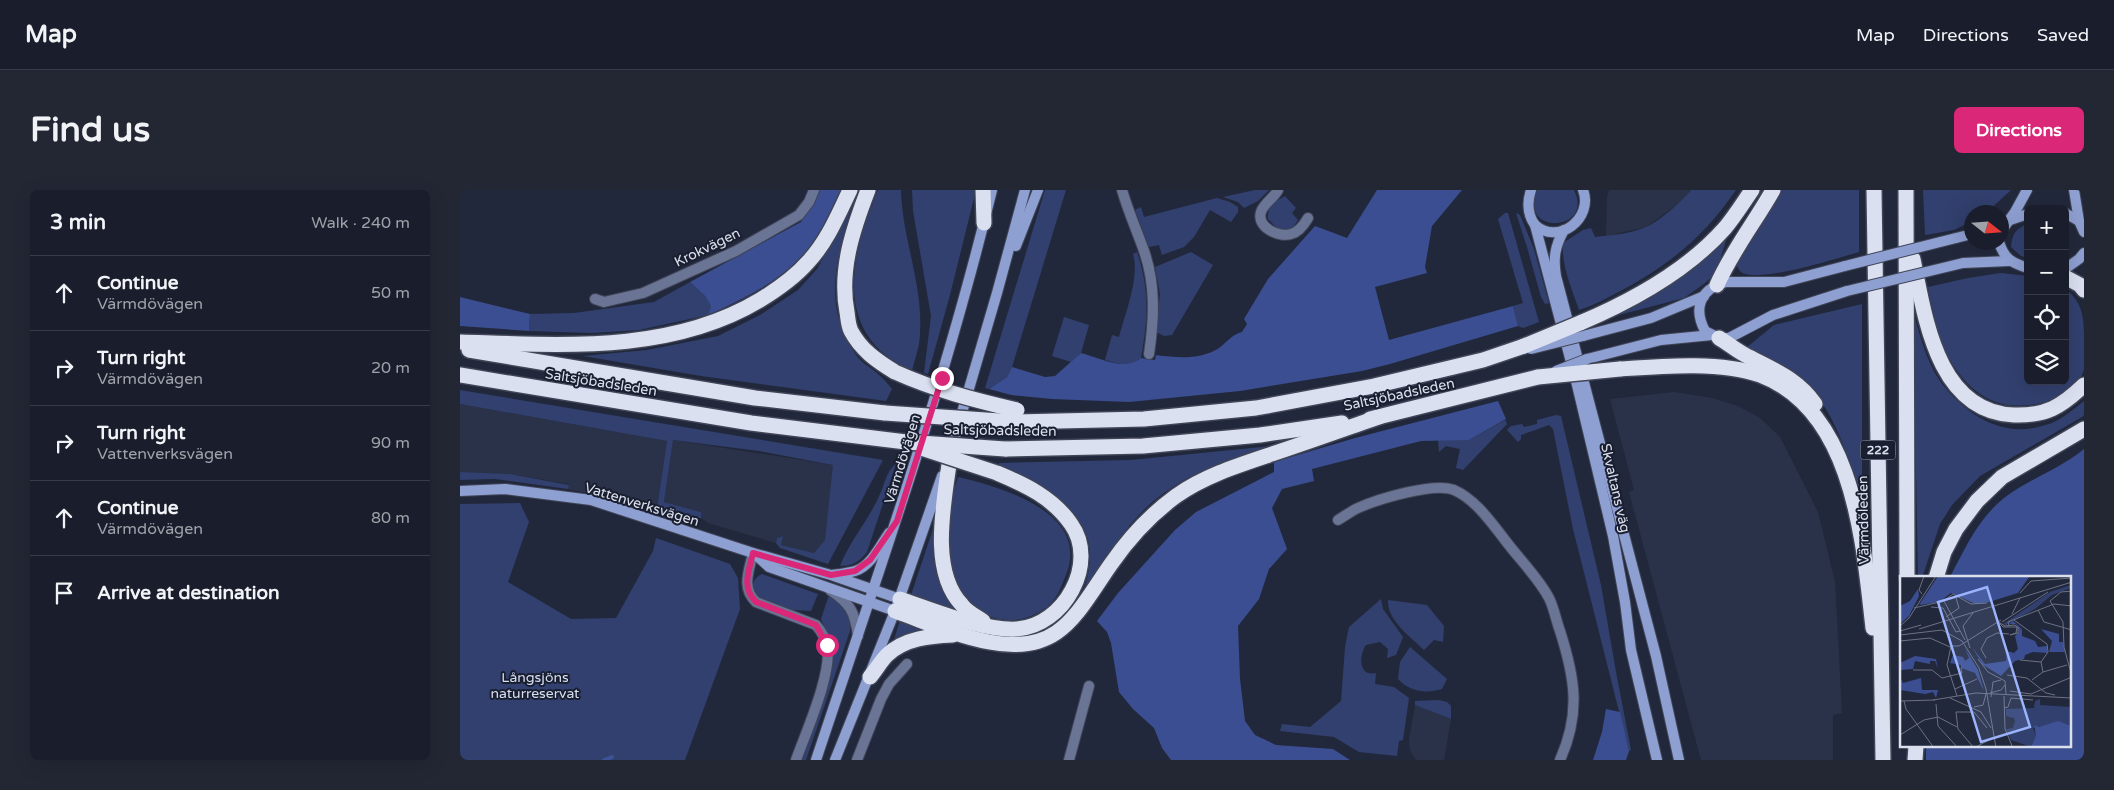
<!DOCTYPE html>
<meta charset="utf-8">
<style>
body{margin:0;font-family:"Varela Round",sans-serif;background:#232734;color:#f1f3f6}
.controls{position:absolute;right:15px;top:15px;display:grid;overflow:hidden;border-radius:8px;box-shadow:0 5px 20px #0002}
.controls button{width:45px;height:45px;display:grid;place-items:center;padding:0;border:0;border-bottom:1px solid #383c48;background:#1a1e2c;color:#f1f3f6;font:25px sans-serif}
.compass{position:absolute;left:1504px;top:15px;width:45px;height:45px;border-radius:50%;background:#1a1e2c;box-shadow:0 5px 20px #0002;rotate:107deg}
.stop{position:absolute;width:15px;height:15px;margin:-11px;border:4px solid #db2777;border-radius:50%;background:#fff}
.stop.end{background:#db2777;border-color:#fff;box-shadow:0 1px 5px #0008}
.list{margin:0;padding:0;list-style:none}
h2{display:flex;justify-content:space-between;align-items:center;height:65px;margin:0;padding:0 20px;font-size:21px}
h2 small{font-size:16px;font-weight:400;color:#9fa2a9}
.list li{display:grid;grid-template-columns:32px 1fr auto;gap:15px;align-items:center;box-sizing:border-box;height:75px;padding:0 20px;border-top:1px solid #383c48}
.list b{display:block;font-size:19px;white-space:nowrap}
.list p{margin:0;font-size:16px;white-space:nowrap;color:#9fa2a9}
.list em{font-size:16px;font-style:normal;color:#9fa2a9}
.icon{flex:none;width:28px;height:28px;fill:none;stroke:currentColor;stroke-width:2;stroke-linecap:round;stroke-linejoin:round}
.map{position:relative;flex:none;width:1624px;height:570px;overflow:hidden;border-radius:8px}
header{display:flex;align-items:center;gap:30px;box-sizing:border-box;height:70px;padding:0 25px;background:#1a1e2c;border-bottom:1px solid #383c48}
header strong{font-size:24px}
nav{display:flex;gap:28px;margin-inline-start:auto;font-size:18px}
.intro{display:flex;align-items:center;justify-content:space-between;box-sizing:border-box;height:120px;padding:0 30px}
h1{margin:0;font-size:35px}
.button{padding:12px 22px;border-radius:8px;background:#db2777;color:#fff;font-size:18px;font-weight:700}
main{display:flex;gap:30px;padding:0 30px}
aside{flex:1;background:#1a1e2c;border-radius:8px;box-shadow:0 5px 20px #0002}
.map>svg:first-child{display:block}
.built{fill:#2a3249}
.green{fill:#32406f}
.forest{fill:#3b4e91}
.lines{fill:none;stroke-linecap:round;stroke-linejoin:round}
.stream{stroke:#3f5295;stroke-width:4}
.street-casing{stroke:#404557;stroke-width:12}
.secondary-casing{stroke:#404557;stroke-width:12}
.highway-casing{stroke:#404557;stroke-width:18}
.street{stroke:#6a7494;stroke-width:10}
.secondary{stroke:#8e9fd1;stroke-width:10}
.highway{stroke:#dae0f0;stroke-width:15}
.secondary-bridge-casing{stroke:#404557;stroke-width:12;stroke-linecap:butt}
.highway-bridge-casing{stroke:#404557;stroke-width:18;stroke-linecap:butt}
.secondary-bridge{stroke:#8e9fd1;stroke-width:10}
.highway-bridge{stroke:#dae0f0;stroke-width:15}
.route{stroke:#db2777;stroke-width:6}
.labels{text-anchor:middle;stroke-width:4;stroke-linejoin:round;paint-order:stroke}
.shield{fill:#191f31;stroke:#a1a6b4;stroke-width:1}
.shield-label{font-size:12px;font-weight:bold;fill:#dbe0ec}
.street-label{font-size:14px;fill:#dbe0ec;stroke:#191f31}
.park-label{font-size:14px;fill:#d6def2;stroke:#191f31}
.inset-road{fill:none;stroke:#6c7282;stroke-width:1}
.view{fill:#9cb4fd;fill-opacity:0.15;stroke:#9cb4fd;stroke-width:2.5}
.inset-edge{fill:none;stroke:#dbe0ec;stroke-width:2.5}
</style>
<header>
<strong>Map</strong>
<nav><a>Map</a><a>Directions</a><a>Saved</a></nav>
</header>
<div class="intro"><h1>Find us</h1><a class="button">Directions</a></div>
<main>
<aside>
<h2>3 min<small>Walk · 240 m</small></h2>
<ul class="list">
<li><svg class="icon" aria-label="ahead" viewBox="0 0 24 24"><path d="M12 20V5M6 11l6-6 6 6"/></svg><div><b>Continue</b><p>Värmdövägen</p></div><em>50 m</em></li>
<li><svg class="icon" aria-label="right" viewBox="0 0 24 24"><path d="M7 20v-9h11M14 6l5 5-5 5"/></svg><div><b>Turn right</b><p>Värmdövägen</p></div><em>20 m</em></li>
<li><svg class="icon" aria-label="right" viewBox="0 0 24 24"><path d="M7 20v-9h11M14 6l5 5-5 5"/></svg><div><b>Turn right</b><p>Vattenverksvägen</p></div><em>90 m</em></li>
<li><svg class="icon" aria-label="ahead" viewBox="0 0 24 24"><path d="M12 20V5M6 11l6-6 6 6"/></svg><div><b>Continue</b><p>Värmdövägen</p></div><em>80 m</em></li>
<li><svg class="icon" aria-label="arrive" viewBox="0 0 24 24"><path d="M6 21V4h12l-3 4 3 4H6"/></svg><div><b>Arrive at destination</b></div></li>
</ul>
</aside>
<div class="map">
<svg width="1624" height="570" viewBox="0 0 1624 570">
<rect width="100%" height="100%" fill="#22283b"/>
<g class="built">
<polygon points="1149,0 1231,0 1225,9 1186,37 1146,46 1147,8"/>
<polygon points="1214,202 1252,208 1278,216 1300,228 1320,247 1358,322 1375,392 1382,523 1373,525 1373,570 1241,570 1169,302 1174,300 1150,209"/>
<polygon points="0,214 207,251 197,318 108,299 109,294 50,284 0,282"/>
<polygon points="213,250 374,275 365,350 354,363 321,355 322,346 317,348 316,353 248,333 241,328 241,322 204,312"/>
<polygon points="955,515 991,529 984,570 956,570 950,560 949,550"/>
</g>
<g class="green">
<path d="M418 0H441C442 48 463 94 460 143 460 156 455 168 452 181 371 145 390 66 418 0Z"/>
<polygon points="452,0 516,0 490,105 468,184 464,183 471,126 453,21"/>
<polygon points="585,0 606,0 552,177 547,187 529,199 525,198"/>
<polygon points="795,0 809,0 798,11 784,18 778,12 763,7"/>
<path d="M1077 0H1114C1135 42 1057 46 1077 0Z"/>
<path d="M1231 0H1276C1245 45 1212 73 1164 99 1149 107 1135 115 1119 120 1112 99 1101 75 1103 53L1123 40 1131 38 1135 47C1151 45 1170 44 1186 37 1198 32 1223 11 1231 0Z"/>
<path d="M1302 0H1399V62C1377 68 1299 94 1281 82 1279 80 1278 78 1277 76L1286 35Z"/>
<polygon points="1463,0 1551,0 1527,22 1512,22 1511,32 1494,40 1465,45"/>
<path d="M825 6 836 18 832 23 838 30 834 36 828 41 817 38 808 29C807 16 814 12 825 6Z"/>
<polygon points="757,8 770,12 778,17 778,22 771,32 750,20 734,47 724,57 702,65 699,55 689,57 675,20 681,17 684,27"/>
<path d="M392 15C377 69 361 114 396 165 401 173 412 178 419 185 424 189 428 194 432 199L426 211 241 186 123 166 187 160 258 146 300 125 338 100 357 79Z"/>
<polygon points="1045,23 1048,23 1079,132 1063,138 1058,136 1053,116 1063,113 1038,29"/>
<polygon points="1056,23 1060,25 1074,59 1089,113 1085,114 1081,107 1067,57"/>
<path d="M1568 34V68L1561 66 1551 57C1552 44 1556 38 1568 34Z"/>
<polygon points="1269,41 1256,83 1245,93 1224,108 1151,127 1220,84"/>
<path d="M677 62C690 101 688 129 681 168 669 178 659 174 645 170L652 145 659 147C665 124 680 87 673 64Z"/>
<polygon points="731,62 753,75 712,145 704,146 696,142 700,104 695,77"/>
<path d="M1541 83 1568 86V191H1605V98C1621 111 1624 125 1624 145 1624 156 1624 169 1624 179 1617 211 1563 222 1536 212 1521 207 1507 195 1498 182 1479 157 1474 127 1468 97L1508 88Z"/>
<polygon points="230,92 245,106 251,116 248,125 179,140 132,143 69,141 70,124 114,123 194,112"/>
<path d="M1402 114V314C1390 271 1375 218 1340 187 1325 174 1304 166 1286 158L1314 135Z"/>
<path d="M1453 122C1460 145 1466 171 1480 191 1502 221 1538 247 1578 237 1584 235 1591 234 1596 231 1606 226 1615 218 1624 211V225L1622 227 1520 286 1492 315 1480 334 1462 388 1458 387Z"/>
<polygon points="604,127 629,135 621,163 611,172 592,166"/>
<polygon points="0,200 423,270 368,374 320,358 316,353 317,348 323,346 321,355 354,363 365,350 373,275 299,261 213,250 204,312 241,322 241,328 230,328 197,318 207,251 0,214"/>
<polygon points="1096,225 1101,226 1141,395 1156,482 1171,560 1169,561 1113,339 1093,239 1089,235 1061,245 1061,249 1058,252 1047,240 1051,236 1062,234 1064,237 1077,234 1077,230"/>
<polygon points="1045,230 1047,234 1003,280 996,278 1000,259 986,256 979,262 978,250 1009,250"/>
<path d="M812 256C762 272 715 286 678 326 655 350 639 381 621 408 624 399 628 388 629 378 639 322 580 295 538 277L539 273 671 270Z"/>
<path d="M436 274 407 362C399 372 392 376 380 376 390 350 409 330 420 304 425 294 426 281 436 274Z"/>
<polygon points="0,282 50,284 109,295 108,299 35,289 0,290"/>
<path d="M498 287C542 297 631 323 606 385 601 397 596 412 584 419 546 445 500 422 489 380 487 373 488 365 488 357 488 346 487 334 488 323 490 311 495 298 498 287Z"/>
<polygon points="60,313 69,332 48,392 111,429 156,428 193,361 196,348 270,374 278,388 280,419 225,570 0,570 0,314"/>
<polygon points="475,333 507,427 450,408"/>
<path d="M302 384 358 404 351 421 332 420 296 406 292 399C293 392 295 387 302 384Z"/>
<path d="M369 405C384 412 392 425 390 441L346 570H341L371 483 372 457 361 429Z"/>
<path d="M921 409 923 419 943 447 936 465 927 468 928 459 920 452 906 455C899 465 898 487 916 483L915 494 934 497 949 508 943 550 939 551 937 566 899 562 874 547 820 541 822 534 850 537 881 511 885 457 889 437Z"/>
<path d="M928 410 967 415 984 436 983 452 974 450 964 460C951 447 927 431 928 410Z"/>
<path d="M440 430 475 440C458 441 447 443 433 453Z"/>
<path d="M950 457 987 489 982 499C966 504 950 502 938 489L940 472Z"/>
<polygon points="979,510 987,512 991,516 991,529 955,515 955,511"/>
</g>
<g class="forest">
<path d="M360 0H381C375 14 369 29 361 42 335 84 292 105 248 125L251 116 245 106 230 92 341 32 357 7Z"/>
<path d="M917 0H1002L972 36 965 77 967 83 915 97 929 150 1053 116 1058 136 930 174 902 181 780 201 669 212 592 209 551 205 529 199 547 187 552 177 585 187 595 186 621 163C641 168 664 182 681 168L695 170 696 165C718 168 740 170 759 158 767 152 773 144 782 142L787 134 784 129 808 89 855 36 887 48Z"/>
<polygon points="0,107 70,124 69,141 0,136"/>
<polygon points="1038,211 1046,229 1009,250 961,251 852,279 854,291 822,299 812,318 827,359 809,379 799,409 778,436 780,489 785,531 795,545 816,555 873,559 890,570 711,570 702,558 694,538 673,519 659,502 651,453 647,442 637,431 658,403 715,340 736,322 814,282 814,272 895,248"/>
<path d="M1624 259V570H1466V556H1610V388L1490 387C1506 357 1519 326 1548 305 1572 288 1601 278 1624 259Z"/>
<polygon points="1146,519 1160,522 1169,561 1166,570 1133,570 1142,542"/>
</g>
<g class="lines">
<polyline class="stream" points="144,570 152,567"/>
<defs>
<g id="street">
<path d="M662 0C668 21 677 41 684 61 696 95 694 130 689 164"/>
<path d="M818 0C814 8 804 13 801 22 796 37 819 48 831 44 839 42 844 35 848 28"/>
<polyline points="135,109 144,112 183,103 276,61 339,25 349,12 354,0"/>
<path d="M878 330C885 326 891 321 898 318 918 309 974 292 994 300 1015 309 1031 332 1045 350 1059 369 1078 387 1089 408 1094 418 1096 430 1100 441 1115 488 1121 523 1100 570"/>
<path d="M293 363C289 381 281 398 296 412L356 435C361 441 365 447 367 455 373 482 346 542 336 570"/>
<path d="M370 400C390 413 395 422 398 446"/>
<polyline points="397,570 421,509 429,494 447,474"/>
<polyline points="609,570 629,496"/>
</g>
<g id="secondary">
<path d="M1071 0C1067 12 1067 24 1075 35L1117 195 1153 346 1165 412 1171 460 1197 570"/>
<polyline points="1614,0 1619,31 1624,42"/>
<polyline points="1605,23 1619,31"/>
<polyline points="1550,30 1568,24"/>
<path d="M1075 35C1098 56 1134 28 1123 0"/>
<path d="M1104 40C1095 56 1093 68 1096 86L1196 466 1219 570"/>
<polyline points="1542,40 1555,22 1567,0"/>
<polyline points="1496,48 1512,44"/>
<path d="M1539 52C1544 69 1552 73 1568 78"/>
<polyline points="556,56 578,0"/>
<polyline points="1503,73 1549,71"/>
<path d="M1385 76 1324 92H1266C1240 99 1233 118 1245 141L1259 148H1269L1313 125 1387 101"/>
<polyline points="1605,79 1619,69 1624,63"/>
<polyline points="1123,146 1191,128 1244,106"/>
<polyline points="1127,169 1201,150 1252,145"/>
<polyline points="491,260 537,103 565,0"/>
<polyline points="0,301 45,299 131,310 293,363 371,385 440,409"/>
<polyline points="296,365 309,377 435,421"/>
<path d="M372 385C379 384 388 383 395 381 411 376 420 356 429 343"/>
<path d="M356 570C419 381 485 194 532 0"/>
<polyline points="375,570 435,421 482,286"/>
</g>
<g id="highway">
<path d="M408 0C393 39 379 80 387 122 388 128 388 135 391 141 401 160 417 171 435 182"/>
<polyline points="523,0 524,33"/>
<polyline points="1414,0 1423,570"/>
<polyline points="1446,0 1447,388"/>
<path d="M1453 69C1465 127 1477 222 1554 225 1586 226 1601 217 1624 195"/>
<polyline points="1605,87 1620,95 1624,100"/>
<path d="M1257 95C1272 61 1295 32 1313 0"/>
<path d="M1120 133C1172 111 1227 81 1265 38 1275 26 1283 13 1292 0"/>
<path d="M1259 148C1269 154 1278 162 1289 167 1314 180 1338 189 1355 214"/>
<path d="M0 152C101 155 210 164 300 110 318 99 334 88 348 72 367 52 378 25 390 0"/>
<polyline points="9,160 295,208 425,223"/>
<path d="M1160 179C1202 176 1261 171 1300 185 1395 221 1403 353 1413 438"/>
<polyline points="0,185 291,233 446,252"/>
<polyline points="910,229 1078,187"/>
<polyline points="554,232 684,229 796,218 914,196 1023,170 1064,156"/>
<path d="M491 259C486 305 467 378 502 415 507 422 516 426 523 431"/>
<polyline points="545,259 683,256 800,245 882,233"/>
<polyline points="1476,388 1484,362 1496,339 1517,311 1542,287 1624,239"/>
<path d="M440 409C473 420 523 441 557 439 604 436 639 373 611 334 593 308 566 295 537 283"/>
<path d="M435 421C466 432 497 446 529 452 600 466 616 424 651 374 669 348 690 325 716 306 744 286 779 275 812 264 848 252 884 239 919 227"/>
<path d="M410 487C416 480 421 471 427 465 445 448 470 446 493 445"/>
<polyline points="1455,570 1456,556"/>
</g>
</defs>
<use href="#street" class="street-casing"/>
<use href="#secondary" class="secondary-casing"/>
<use href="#highway" class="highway-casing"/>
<use href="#street" class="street"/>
<use href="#secondary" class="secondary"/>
<use href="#highway" class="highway"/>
<defs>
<g id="secondary-bridge">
<polyline points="1385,76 1496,48"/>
<polyline points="1387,101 1503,73"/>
<polyline points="1071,159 1123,146"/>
<polyline points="1096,181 1127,169"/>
</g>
<g id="highway-bridge">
<polyline points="1064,156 1120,133"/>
<path d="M435 182C475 200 514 210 557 220"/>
<polyline points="1078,187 1160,179"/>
<polyline points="425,223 554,232"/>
<polyline points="446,252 545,259"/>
<polyline points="464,259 537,283"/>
</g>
</defs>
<use href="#secondary-bridge" class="secondary-bridge-casing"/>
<use href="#highway-bridge" class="highway-bridge-casing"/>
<use href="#secondary-bridge" class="secondary-bridge"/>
<use href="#highway-bridge" class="highway-bridge"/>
</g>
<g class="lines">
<path class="route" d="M367 455 356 435 296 412C281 398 289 381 293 363L371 385 395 381 410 370 437 331 482 188"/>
</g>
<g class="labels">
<rect class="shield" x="1400.5" y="250.5" width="35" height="19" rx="4"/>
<g class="shield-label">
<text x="1418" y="264">222</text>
</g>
<g class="street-label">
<text transform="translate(247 57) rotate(-26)" y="5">Krokvägen</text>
<text transform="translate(141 192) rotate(9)" y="5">Saltsjöbadsleden</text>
<text transform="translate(939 204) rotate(-12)" y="5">Saltsjöbadsleden</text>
<text transform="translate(540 240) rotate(1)" y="5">Saltsjöbadsleden</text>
<text transform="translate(442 269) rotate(-73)" y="5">Värmdövägen</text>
<text transform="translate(1156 298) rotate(77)" y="5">Skvaltans väg</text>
<text transform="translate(182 314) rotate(17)" y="5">Vattenverksvägen</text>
<text transform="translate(1403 330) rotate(-91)" y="5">Värmdöleden</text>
</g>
<g class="park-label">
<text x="75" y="492">Långsjöns<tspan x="75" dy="16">naturreservat</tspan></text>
</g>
</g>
<g transform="translate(1440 386)">
<rect width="171" height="171" fill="#22283b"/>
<path d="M171 9V12L152 19 135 33 106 49 103 48 150 16ZM140 123V129L171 131V150L157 147 133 152 136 159 131 171 111 164 106 153 113 152 115 145 114 142 106 140V133L134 132 135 125Z" fill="#32406f"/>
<path d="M38 0H171L129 1 118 17 89 26 76 28 51 17 39 26 19 29ZM18 13 19 20 9 40 0 48V30L10 25ZM113 45 121 52 120 55 122 52V60L135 65 138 71 147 70V77L133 76 125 79 124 83 115 85 101 100 83 89 72 71 85 88 106 85 107 75 114 77 118 73 115 60 119 56 116 48H109ZM141 53 159 58V66H163L165 76H149L152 65ZM65 72 78 94 84 115 75 97 61 92V89L50 87 53 79 63 81 65 85 69 82ZM15 80 36 83 38 93 35 85H30V88L15 85 13 93 0 94V87ZM0 101 3 107 21 102 22 114H38L36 122 33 116 25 118 0 114Z" fill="#3b4e91"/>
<path d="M158 145 171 150V170L131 171 136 159 134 149 139 151Z" fill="#3f5295"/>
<path class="inset-road" d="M120 17 131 5 172 2M22 18 19 14 24 0M43 25 53 18 71 28 87 27M31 31 43 32 56 56 60 55M14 32 44 25 65 64M138 34 144 46 172 54M112 38 120 22M46 41 59 32 56 22M114 44 147 68 148 76 141 86 143 96M99 46 101 49 103 51H117L116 57 110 59 118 57V52L115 49 105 50 100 47M102 46 148 16M0 50 9 42 36 0M109 50 108 46 154 28 172 30M19 53 172 6M0 55 21 49M0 59 42 54 62 65 79 92 86 113 96 172M0 65 30 62 50 71M70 72 63 50 73 37M86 82 81 73 87 62 97 57 109 58M78 83 88 96 105 105 106 118M120 84 141 86M13 94H32L42 102 62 97 61 92M107 99 127 102 146 117 155 119M132 104 143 96 167 89M55 113 77 103M110 115 131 118 172 101 164 71 163 46 150 25 161 16 172 15M90 117 101 114 105 109M57 120 47 89 51 70H59L101 44M104 120 105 153 113 172M91 121 93 106 101 104M50 122 81 136 91 152M33 124 76 117 172 122M0 125 35 124M4 125 6 133 34 172M36 128 38 150 58 172M74 131 83 129 86 118M104 132 108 131 111 122 133 124M0 159 24 144 38 141 57 151M74 172 58 153 56 136H74L87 152M74 172 89 164"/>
<path class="view" d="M87 11 130 151 81 166 38 26Z"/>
<rect width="171" height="171" class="inset-edge"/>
</g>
</svg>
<div class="controls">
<button>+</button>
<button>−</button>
<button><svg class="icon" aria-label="locate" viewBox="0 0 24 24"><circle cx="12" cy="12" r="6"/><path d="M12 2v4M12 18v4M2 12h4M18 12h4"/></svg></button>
<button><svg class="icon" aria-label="layers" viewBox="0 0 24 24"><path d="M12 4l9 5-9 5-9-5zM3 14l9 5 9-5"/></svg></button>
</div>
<svg class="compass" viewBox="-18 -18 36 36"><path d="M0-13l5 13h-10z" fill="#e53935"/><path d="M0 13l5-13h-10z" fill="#9fa2a9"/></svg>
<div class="stop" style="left:367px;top:455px"></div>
<div class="stop end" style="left:482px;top:188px"></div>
</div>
</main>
